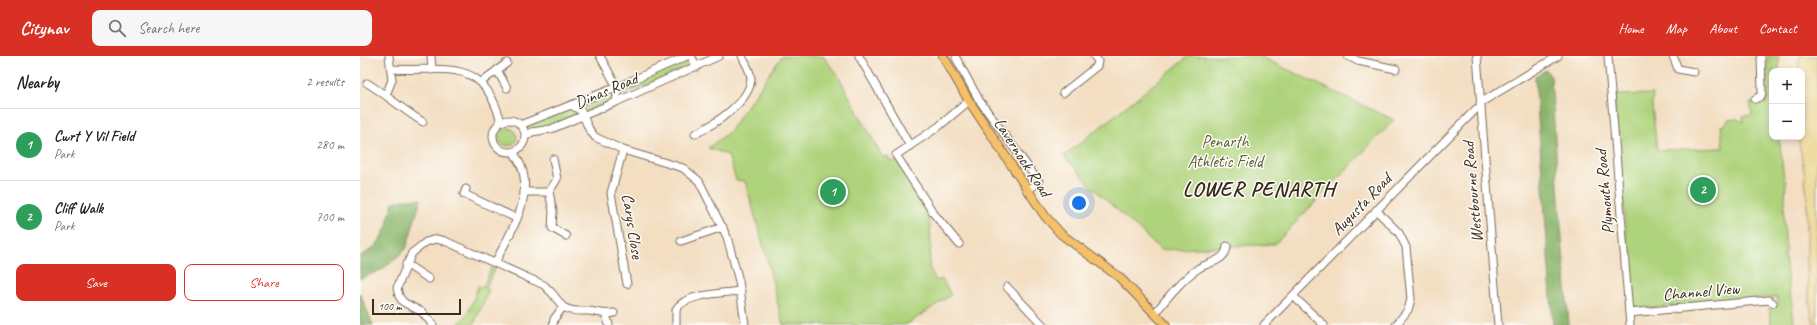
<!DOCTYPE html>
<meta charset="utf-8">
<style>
body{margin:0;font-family:Caveat,sans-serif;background:#f6f6f6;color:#222}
.controls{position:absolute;right:12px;top:12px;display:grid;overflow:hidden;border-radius:8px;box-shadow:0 2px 6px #0003}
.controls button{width:36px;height:36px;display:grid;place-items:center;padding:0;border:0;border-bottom:1px solid #e0e0e0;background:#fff;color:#222;font:20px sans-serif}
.scale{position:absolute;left:12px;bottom:10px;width:89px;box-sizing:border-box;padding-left:4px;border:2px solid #3b2a1e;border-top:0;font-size:11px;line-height:14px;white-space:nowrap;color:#3b2a1e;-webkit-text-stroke:3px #fdfcf7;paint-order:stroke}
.you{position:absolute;left:719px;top:147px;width:14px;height:14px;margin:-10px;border:3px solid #fff;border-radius:50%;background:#1a73e8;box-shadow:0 0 0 6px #1a73e833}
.badge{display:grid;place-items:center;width:26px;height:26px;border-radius:50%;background:#d93025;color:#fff;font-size:13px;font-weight:700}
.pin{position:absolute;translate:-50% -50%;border:2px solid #fff;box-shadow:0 1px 4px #0006}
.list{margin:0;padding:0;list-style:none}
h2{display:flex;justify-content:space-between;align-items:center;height:52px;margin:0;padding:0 16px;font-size:17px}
h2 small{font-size:13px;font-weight:400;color:#767676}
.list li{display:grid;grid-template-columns:26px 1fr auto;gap:12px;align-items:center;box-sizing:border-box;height:72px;padding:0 16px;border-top:1px solid #e0e0e0}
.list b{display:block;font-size:15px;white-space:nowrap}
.list p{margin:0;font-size:13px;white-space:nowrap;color:#767676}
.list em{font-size:13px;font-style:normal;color:#767676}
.actions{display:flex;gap:8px;padding:12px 16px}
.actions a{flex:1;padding:9px 0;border:1px solid #d93025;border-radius:8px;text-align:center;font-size:14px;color:#d93025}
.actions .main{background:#d93025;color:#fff}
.icon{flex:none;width:22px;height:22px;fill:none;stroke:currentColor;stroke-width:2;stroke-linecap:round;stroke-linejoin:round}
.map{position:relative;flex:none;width:1457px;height:269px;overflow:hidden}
header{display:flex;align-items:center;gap:24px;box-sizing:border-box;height:56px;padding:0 20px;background:#d93025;color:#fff}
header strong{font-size:19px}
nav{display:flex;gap:22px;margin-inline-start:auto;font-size:14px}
.search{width:280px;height:36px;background:#f6f6f6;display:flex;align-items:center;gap:10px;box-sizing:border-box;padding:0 14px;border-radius:8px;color:#767676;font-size:15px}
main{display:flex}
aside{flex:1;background:#fff}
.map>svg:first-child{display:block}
.green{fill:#afd37c;stroke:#757e4d}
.forest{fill:#8bb56c;stroke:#637045}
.sand{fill:#eeda9e;stroke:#94825e}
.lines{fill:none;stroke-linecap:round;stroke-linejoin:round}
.minor-casing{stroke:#7b6957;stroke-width:9}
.major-casing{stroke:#7b6957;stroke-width:10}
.minor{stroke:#fff;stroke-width:7}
.major{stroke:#f4c16a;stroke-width:8}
.labels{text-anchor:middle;stroke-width:3;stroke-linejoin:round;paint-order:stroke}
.street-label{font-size:17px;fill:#3b2a1e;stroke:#fdfcf7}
.park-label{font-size:17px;fill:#5e5d3a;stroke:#fdfcf7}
.district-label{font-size:21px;font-weight:bold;letter-spacing:1px;fill:#3b2a1e;stroke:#fdfcf7}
</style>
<header>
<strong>Citynav</strong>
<div class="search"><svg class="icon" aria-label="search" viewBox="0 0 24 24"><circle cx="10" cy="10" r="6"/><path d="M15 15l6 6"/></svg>Search here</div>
<nav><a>Home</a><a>Map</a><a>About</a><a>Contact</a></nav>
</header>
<main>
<aside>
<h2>Nearby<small>2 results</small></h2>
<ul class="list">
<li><span class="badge" style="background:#2e9e5b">1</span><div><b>Cwrt Y Vil Field</b><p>Park</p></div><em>280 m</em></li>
<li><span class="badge" style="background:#2e9e5b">2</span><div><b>Cliff Walk</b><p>Park</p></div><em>700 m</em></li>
</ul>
<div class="actions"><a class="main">Save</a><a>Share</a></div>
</aside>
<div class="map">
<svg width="1457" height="269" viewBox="0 0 1457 269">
<rect width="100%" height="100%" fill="#fdfcf7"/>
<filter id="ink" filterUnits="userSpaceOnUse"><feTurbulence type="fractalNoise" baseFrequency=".025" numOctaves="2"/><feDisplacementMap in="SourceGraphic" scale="8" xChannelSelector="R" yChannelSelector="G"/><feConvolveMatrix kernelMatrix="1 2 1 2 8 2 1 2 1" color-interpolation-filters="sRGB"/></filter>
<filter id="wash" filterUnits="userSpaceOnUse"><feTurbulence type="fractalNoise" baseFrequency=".012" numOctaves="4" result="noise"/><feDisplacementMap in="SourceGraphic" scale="16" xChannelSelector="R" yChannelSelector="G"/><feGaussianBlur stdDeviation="0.9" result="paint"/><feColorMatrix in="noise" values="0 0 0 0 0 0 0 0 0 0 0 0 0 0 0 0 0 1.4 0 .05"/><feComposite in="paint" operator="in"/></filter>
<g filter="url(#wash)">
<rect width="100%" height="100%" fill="#f3dec2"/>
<g class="green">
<polygon points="422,0 463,0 477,18 523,102 527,100 530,105 537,105 565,148 570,167 571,189 569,211 576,225 582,223 591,239 546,269 423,269 406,199 385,125 376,124 368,99 348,92 369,76"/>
<polygon points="829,0 899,0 1034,64 915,188 801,194 733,132 704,100"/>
<path d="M1408 0H1419V15H1412V81H1419L1424 123 1426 125 1424 163 1426 195 1425 198C1426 222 1433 245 1434 269H1411L1409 252 1417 249V242L1415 241 1277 253 1272 246 1255 53V39L1293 38 1292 49 1297 94 1363 92 1361 70 1365 69 1368 64 1377 63 1384 66 1383 60 1392 59 1390 47 1407 46Z"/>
<polygon points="327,3 330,5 331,9 260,41 260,32"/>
<polygon points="255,33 255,43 225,56 218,50"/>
<polygon points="208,53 212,53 221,57 187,71 168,75 166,70"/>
<circle cx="148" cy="81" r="9"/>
<path d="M131 212 135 213 125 233 129 234 114 268 97 269C109 261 113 243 118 230L123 231Z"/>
</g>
<g class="forest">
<polygon points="1186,14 1191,21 1200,158 1209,269 1193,269 1175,20"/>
<path d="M49 143H61L46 193 23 213 0 223V200C25 189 26 170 33 146Z"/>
<polygon points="0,237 13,269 0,269"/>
</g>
<path class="sand" d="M1440 0H1457V269H1454C1444 228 1448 186 1447 144 1446 123 1442 102 1438 81H1442V15H1438Z"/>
</g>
<g filter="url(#ink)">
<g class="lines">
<defs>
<g id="minor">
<polyline points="71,0 72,14"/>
<polyline points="240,0 258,33 256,46"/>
<polyline points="331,0 337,11"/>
<polyline points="499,0 550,90"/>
<polyline points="988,0 998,5 1036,13"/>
<polyline points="1117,0 1138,269"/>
<polyline points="1248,0 1270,269"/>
<polyline points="1313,0 1318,13 1334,16"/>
<polyline points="596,2 619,44 679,126 667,135"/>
<path d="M32 13C88 16 123 0 141 66"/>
<polyline points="137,14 147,32"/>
<polyline points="121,26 147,7"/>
<path d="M7 27C27 39 43 54 63 66"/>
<polyline points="703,37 737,10 738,5 734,0"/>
<polyline points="26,39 32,24 29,0"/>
<polyline points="1395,43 1401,40 1402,37 1401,0"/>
<polyline points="1120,47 1198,0"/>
<polyline points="211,49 221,55 229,73 235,81 263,94 323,112 339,125 367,181 379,225 385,269"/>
<circle cx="149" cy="80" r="16"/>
<polyline points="160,69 257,31 327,0"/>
<path d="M335 78C353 69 390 46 391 23 391 15 385 7 382 0"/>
<polyline points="165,81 172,76 191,73 256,46 359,0"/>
<polyline points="263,94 251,137 267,228"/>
<polyline points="106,133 104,138 156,162"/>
<polyline points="164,136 189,136 197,123 193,103"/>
<polyline points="189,136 193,155 192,172 206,180"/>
<polyline points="1016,154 1039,177 1046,191 1051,243 1048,254 1036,269"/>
<polyline points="321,185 363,171"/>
<polyline points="599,188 574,158 536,99 578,71 609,45"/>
<path d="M135 207C149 179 174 142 161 110 159 105 156 101 154 96"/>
<polyline points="46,208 69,223"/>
<polyline points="647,231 683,269"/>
<polyline points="933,240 964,269"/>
<path d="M795 257C808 241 822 223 839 212 850 206 866 205 867 190"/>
<polyline points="1269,257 1409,244 1413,247"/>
<polyline points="246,258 249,269"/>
<polyline points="73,269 62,256 43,246 39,240 37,232 52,197 66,186 76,183 85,185 184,229 192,237 203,251"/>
<path d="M193 269 194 263 203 251C212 256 219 255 229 255 238 256 245 259 254 257"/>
<path d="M316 269V254C323 238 364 237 381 235"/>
<polyline points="904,269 1116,53 1121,52"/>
</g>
<polyline id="major" points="583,0 609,45 685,160 701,178 759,221 806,269"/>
</defs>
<use href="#minor" class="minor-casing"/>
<use href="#major" class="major-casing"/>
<use href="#minor" class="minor"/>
<use href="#major" class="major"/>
</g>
</g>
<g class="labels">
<g class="street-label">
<text transform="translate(246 34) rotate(-23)" y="6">Dinas Road</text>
<text transform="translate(663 101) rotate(57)" y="6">Lavernock Road</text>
<text transform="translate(1112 136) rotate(-95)" y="6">Westbourne Road</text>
<text transform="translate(1244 136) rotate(-95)" y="6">Plymouth Road</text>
<text transform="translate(1001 148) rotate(-46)" y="6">Augusta Road</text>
<text transform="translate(273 170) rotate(81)" y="6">Carys Close</text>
<text transform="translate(1341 235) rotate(-5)" y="6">Channel View</text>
</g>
<g class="park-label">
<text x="865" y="91">Penarth<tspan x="865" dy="20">Athletic Field</tspan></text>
</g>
<g class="district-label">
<text x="899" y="140">LOWER PENARTH</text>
</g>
</g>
</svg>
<div class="controls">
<button>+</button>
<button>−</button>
</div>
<div class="scale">100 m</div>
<div class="you"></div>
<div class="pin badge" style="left:473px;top:136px;background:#2e9e5b">1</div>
<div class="pin badge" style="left:1343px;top:134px;background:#2e9e5b">2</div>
</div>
</main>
